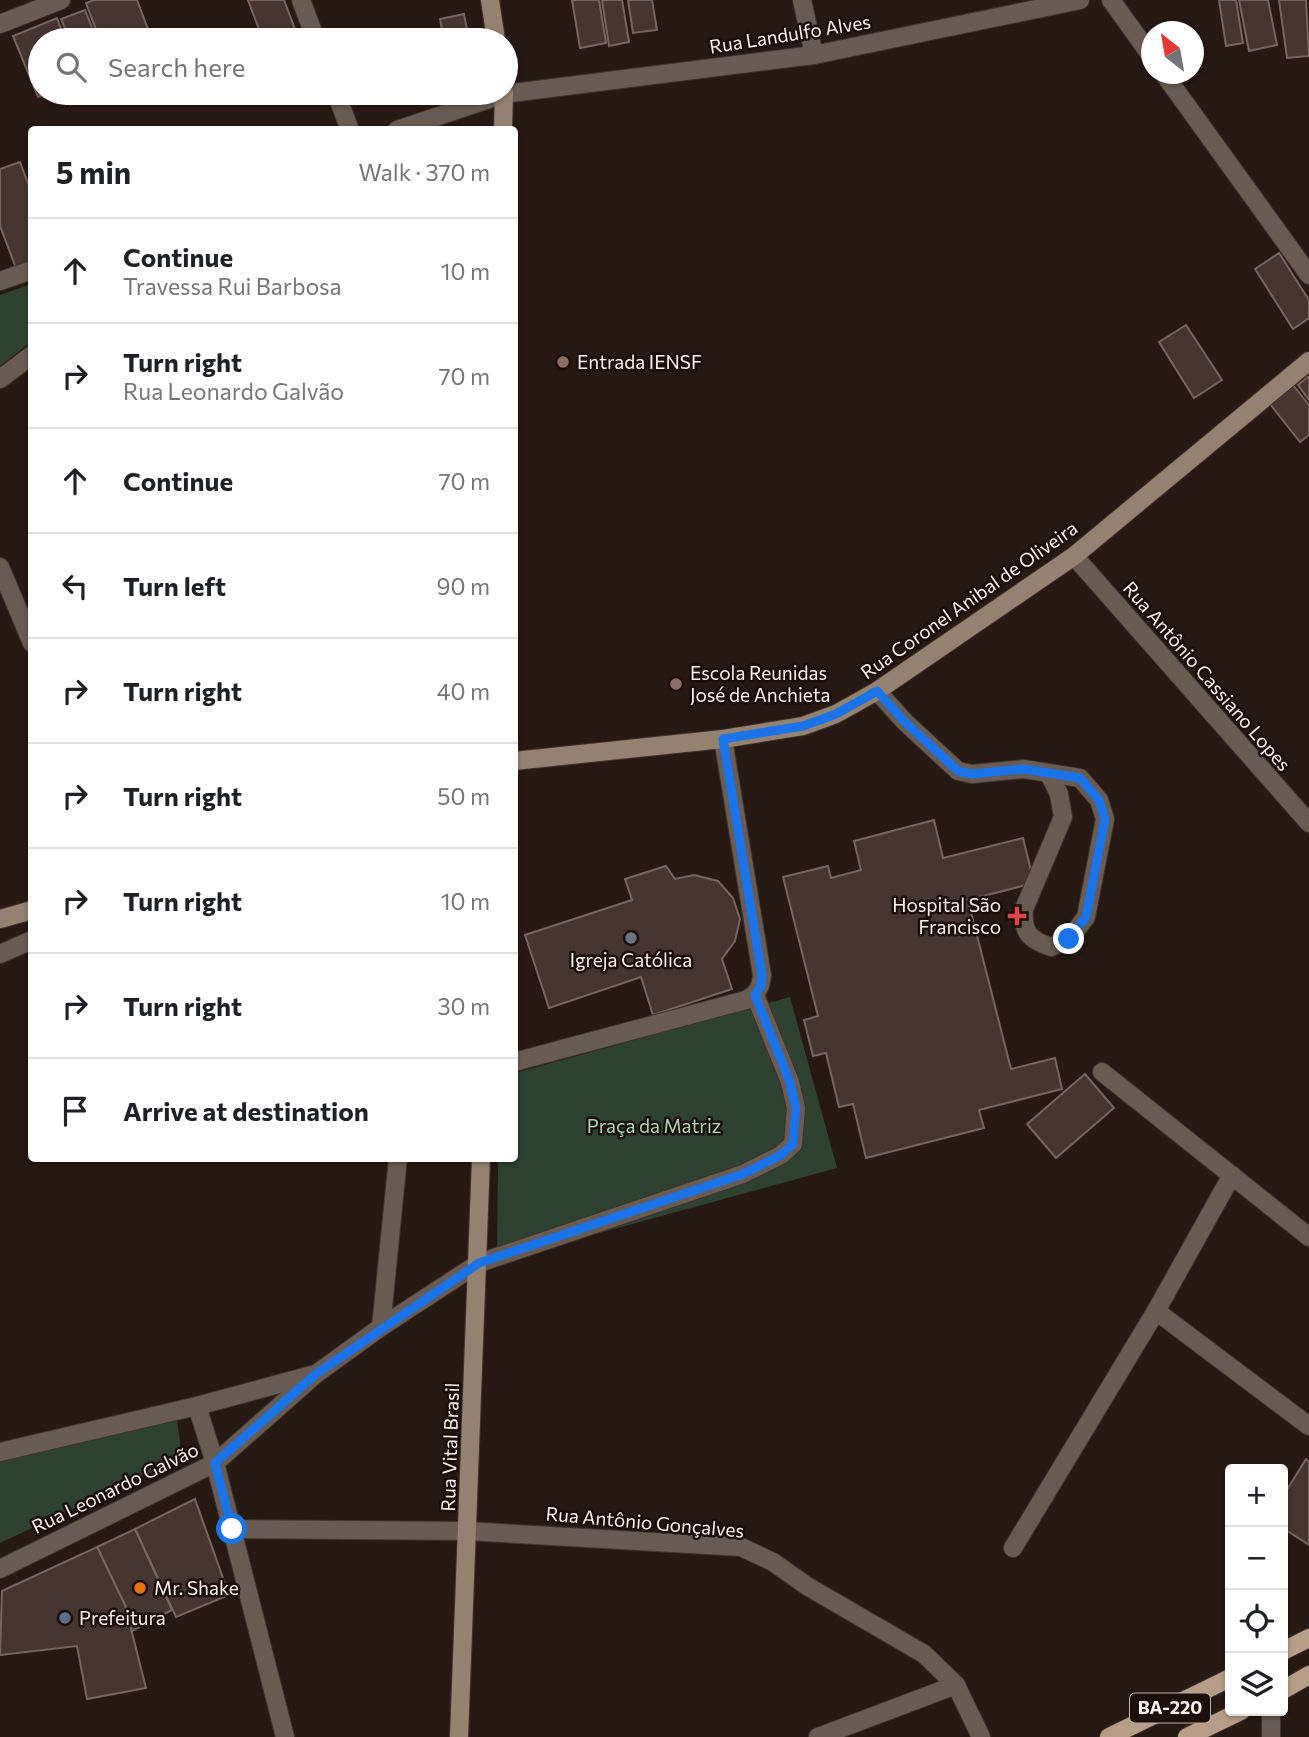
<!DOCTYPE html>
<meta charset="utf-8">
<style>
body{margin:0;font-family:Commissioner,sans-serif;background:#f6f6f6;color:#202124}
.controls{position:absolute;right:21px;bottom:21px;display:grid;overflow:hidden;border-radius:7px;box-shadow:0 2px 5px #0004}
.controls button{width:63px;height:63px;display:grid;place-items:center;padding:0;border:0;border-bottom:2px solid #e0e0e0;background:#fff;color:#202124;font:35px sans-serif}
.compass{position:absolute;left:1141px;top:21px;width:63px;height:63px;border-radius:50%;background:#fff;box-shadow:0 2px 5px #0004;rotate:329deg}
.stop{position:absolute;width:21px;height:21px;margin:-16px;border:5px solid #1a73e8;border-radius:50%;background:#fff}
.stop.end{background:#1a73e8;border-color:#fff;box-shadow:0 2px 7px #0008}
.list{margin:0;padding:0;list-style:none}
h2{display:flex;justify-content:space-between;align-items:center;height:91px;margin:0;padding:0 28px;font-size:30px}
h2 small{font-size:23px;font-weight:400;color:#757577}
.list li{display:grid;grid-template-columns:46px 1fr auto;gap:21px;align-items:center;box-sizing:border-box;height:105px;padding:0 28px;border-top:2px solid #e0e0e0}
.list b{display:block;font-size:26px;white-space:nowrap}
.list p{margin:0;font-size:23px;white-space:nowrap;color:#757577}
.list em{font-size:23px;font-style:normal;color:#757577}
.icon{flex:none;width:38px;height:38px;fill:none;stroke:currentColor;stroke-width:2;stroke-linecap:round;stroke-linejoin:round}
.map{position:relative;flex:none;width:1309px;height:1737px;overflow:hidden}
.search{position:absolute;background:#fff;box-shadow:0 2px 5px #0004;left:28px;top:28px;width:490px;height:77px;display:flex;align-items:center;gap:18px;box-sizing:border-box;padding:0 24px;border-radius:38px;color:#757577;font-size:26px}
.panel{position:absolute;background:#fff;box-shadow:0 2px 5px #0004;left:28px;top:126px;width:490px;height:1036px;border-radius:7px}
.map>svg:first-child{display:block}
.green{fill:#2e4030}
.building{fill:#453530;stroke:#76645e;stroke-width:2}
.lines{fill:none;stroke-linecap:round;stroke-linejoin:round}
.lane-casing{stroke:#40322d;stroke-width:20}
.street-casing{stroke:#40322d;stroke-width:20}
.secondary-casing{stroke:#40322d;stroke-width:20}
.primary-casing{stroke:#40322d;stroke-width:20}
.lane{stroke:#685c52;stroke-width:18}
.street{stroke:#685c52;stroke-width:18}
.secondary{stroke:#948271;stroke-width:18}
.primary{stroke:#b69e89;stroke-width:18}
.route{stroke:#1a73e8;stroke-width:9}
.education-dot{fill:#8d6e63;stroke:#1c0f0a;stroke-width:2.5}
.health-dot{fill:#e0444e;stroke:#1c0f0a;stroke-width:2.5}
.worship-dot{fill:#6b7280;stroke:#1c0f0a;stroke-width:2.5}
.food-dot{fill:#e8710a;stroke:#1c0f0a;stroke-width:2.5}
.service-dot{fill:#5c6f8a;stroke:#1c0f0a;stroke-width:2.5}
.labels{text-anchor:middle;stroke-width:5;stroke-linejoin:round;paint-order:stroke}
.shield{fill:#1c0f0a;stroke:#baaeaa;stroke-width:2}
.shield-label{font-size:18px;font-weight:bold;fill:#fdf2ef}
.street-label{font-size:19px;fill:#fdf2ef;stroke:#1c0f0a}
.poi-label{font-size:19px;fill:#fdf2ef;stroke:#1c0f0a;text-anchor:start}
.park-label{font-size:19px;fill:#a7d8ae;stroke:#1c0f0a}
</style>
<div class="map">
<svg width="1309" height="1737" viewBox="0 0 1309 1737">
<rect width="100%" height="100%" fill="#261813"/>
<g class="green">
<polygon points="31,284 31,342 0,366 0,295"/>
<polygon points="790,997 837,1168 497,1261 498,1159 514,1158 515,1073"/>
<polygon points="177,1419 182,1458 0,1543 0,1459"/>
</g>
<g class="building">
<polygon points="94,0 137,0 152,40 100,40 86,3"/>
<polygon points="248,0 284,0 299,40 263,40"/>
<polygon points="572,0 599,0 606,43 580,48"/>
<polygon points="602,0 622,0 629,42 609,46"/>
<polygon points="628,0 652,0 657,30 633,33"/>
<polygon points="1219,0 1236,0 1243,43 1226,46"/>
<polygon points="1239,0 1268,0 1277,45 1249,51"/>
<polygon points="1279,0 1306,0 1309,56 1287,58"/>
<polygon points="85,10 97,40 70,40 61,19"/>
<polygon points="464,14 469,40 444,40 440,19"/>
<polygon points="57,18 65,40 40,40 40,93 47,93 38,97 13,36"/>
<polygon points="20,162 32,194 32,262 16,268 0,226 0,169"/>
<polygon points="1279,253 1309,300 1309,318 1293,329 1255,269"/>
<polygon points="1186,325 1222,380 1194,398 1159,342"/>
<polygon points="1309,376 1309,400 1298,385"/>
<polygon points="1293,385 1309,405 1309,435 1300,442 1270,404"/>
<polygon points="934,820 943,858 1023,838 1034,883 968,900 1011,1069 1055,1058 1062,1089 979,1110 984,1128 866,1158 853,1104 839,1107 826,1053 813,1056 804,1020 818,1016 783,877 828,866 831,878 861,870 854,841"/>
<polygon points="666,866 675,879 694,875 718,881 733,898 740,919 735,941 722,959 732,989 653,1015 641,977 549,1008 525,935 632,900 625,879"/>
<polygon points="1085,1074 1114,1108 1056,1158 1027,1124"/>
<polygon points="1306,1459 1309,1462 1309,1545 1283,1528 1283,1496"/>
<polygon points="195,1499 229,1595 176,1617 135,1529"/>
<polygon points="135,1529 172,1610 132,1631 125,1605 97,1547"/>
<polygon points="97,1547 125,1605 146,1688 87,1699 77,1646 0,1655 2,1591"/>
</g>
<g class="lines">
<defs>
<g id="lane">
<path d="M877 691 905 722 958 771 972 774 1024 769 1080 778 1099 800 1105 819 1086 917 1069 939 1051 947C1029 940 1022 932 1024 909L1063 817 1059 794 1049 774"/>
<path d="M514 1062 746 1000C757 994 761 988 762 975L723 739"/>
<polyline points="479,1263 743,1174 781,1155 793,1144 796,1108 790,1082 755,995"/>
</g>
<g id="street">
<polyline points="301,0 316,40"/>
<polyline points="802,0 814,55"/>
<polyline points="1111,0 1152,57"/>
<polyline points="0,24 61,0"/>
<polyline points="1164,74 1309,275"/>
<polyline points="336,93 350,130"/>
<polyline points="397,130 504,94 814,55 1080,0"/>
<polyline points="0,281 32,270"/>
<polyline points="0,379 32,355"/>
<polyline points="1074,556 1309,823"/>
<polyline points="0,567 32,643"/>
<polyline points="0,954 32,940"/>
<polyline points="1102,1072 1309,1237"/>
<polyline points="1156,1311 1309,1426"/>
<polyline points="381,1327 398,1158"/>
<polyline points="197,1406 215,1463 285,1737"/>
<polyline points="0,1452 197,1406 312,1375"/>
<polyline points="232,1529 467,1531 741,1547 773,1562 807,1586 924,1654 956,1685 981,1737"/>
<polyline points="1013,1548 1156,1311 1232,1175"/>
<polyline points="0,1569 215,1463 316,1374 381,1327 479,1263"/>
<polyline points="1271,1711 1271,1737"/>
<polyline points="818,1737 956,1685"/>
</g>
<g id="secondary">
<polyline points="490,0 496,40"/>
<polyline points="503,130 504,93"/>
<polyline points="514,761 723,739 803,726 836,714 877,691 1074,556 1309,361"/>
<polyline points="0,919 32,910"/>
<polyline points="459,1737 481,1158"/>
</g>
<g id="primary">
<polyline points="1283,1651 1309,1638"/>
<polyline points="1283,1690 1309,1675"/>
<polyline points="1109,1737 1230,1678"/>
<polyline points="1187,1737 1241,1711"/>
</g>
</defs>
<use href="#lane" class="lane-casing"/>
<use href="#street" class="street-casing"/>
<use href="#secondary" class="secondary-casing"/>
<use href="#primary" class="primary-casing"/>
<use href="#lane" class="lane"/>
<use href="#street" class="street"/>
<use href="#secondary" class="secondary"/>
<use href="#primary" class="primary"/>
</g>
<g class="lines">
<polyline class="route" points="232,1529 215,1463 316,1374 479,1263 743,1174 781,1155 793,1144 796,1108 790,1082 755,995 761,986 762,975 723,739 803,726 836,714 877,691 905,722 958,771 972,774 1024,769 1080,778 1099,800 1105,819 1086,917 1069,939"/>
</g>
<g class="education-dot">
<circle cx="563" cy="362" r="7"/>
<circle cx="676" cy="684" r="7"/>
</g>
<path class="health-dot" d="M1013.5 905.5h7v7h7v7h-7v7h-7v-7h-7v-7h7z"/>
<circle class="worship-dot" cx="631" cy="938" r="7"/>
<circle class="food-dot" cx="140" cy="1588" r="7"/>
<circle class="service-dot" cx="65" cy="1618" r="7"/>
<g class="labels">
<rect class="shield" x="1130" y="1693.5" width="80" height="29" rx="5"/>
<g class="shield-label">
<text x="1170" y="1714">BA-220</text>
</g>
<g class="street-label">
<text transform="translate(790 34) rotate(-9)" y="7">Rua Landulfo Alves</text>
<text transform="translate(969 600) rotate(-35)" y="7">Rua Coronel Anibal de Oliveira</text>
<text transform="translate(1207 676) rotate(49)" y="7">Rua Antônio Cassiano Lopes</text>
<text transform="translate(450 1447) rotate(-88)" y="7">Rua Vital Brasil</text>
<text transform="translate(115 1488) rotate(-26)" y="7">Rua Leonardo Galvão</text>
<text transform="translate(645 1522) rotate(5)" y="7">Rua Antônio Gonçalves</text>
</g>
<g class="poi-label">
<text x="577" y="369">Entrada IENSF</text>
<text x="690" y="680">Escola Reunidas<tspan x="690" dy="22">José de Anchieta</tspan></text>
<text x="1001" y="912" text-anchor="end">Hospital São<tspan x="1001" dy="22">Francisco</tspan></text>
<text x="631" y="967" text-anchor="middle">Igreja Católica</text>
<text x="154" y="1595">Mr. Shake</text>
<text x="79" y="1625">Prefeitura</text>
</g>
<g class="park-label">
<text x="654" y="1133">Praça da Matriz</text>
</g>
</g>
</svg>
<div class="controls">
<button>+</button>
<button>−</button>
<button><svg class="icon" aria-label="locate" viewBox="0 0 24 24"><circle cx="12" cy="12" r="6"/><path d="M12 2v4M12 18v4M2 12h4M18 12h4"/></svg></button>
<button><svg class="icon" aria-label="layers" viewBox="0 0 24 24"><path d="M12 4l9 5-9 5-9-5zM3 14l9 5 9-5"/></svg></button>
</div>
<svg class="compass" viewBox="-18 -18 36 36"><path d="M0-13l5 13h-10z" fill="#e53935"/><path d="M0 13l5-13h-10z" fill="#757577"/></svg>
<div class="stop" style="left:232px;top:1529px"></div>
<div class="stop end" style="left:1069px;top:939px"></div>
<div class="search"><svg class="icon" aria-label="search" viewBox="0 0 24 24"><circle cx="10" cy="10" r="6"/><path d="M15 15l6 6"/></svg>Search here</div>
<section class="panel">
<h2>5 min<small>Walk · 370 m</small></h2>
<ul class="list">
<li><svg class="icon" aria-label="ahead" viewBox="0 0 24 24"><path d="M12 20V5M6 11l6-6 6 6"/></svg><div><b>Continue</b><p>Travessa Rui Barbosa</p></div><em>10 m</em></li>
<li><svg class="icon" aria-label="right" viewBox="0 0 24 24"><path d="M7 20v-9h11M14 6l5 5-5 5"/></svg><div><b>Turn right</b><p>Rua Leonardo Galvão</p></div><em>70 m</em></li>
<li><svg class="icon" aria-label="ahead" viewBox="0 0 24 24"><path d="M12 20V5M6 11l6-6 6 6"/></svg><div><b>Continue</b></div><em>70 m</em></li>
<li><svg class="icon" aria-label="left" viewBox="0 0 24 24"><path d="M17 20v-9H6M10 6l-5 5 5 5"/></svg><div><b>Turn left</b></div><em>90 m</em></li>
<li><svg class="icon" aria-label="right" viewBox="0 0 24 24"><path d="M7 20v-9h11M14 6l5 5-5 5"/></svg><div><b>Turn right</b></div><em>40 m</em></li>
<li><svg class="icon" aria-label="right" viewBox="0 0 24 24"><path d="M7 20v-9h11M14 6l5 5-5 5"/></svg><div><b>Turn right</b></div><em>50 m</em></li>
<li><svg class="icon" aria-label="right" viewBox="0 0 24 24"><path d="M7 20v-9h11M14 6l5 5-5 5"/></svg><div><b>Turn right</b></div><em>10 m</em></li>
<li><svg class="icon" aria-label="right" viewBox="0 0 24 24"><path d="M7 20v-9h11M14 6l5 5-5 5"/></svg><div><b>Turn right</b></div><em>30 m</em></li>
<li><svg class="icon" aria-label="arrive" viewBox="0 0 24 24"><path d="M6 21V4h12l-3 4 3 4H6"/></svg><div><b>Arrive at destination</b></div></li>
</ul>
</section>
</div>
